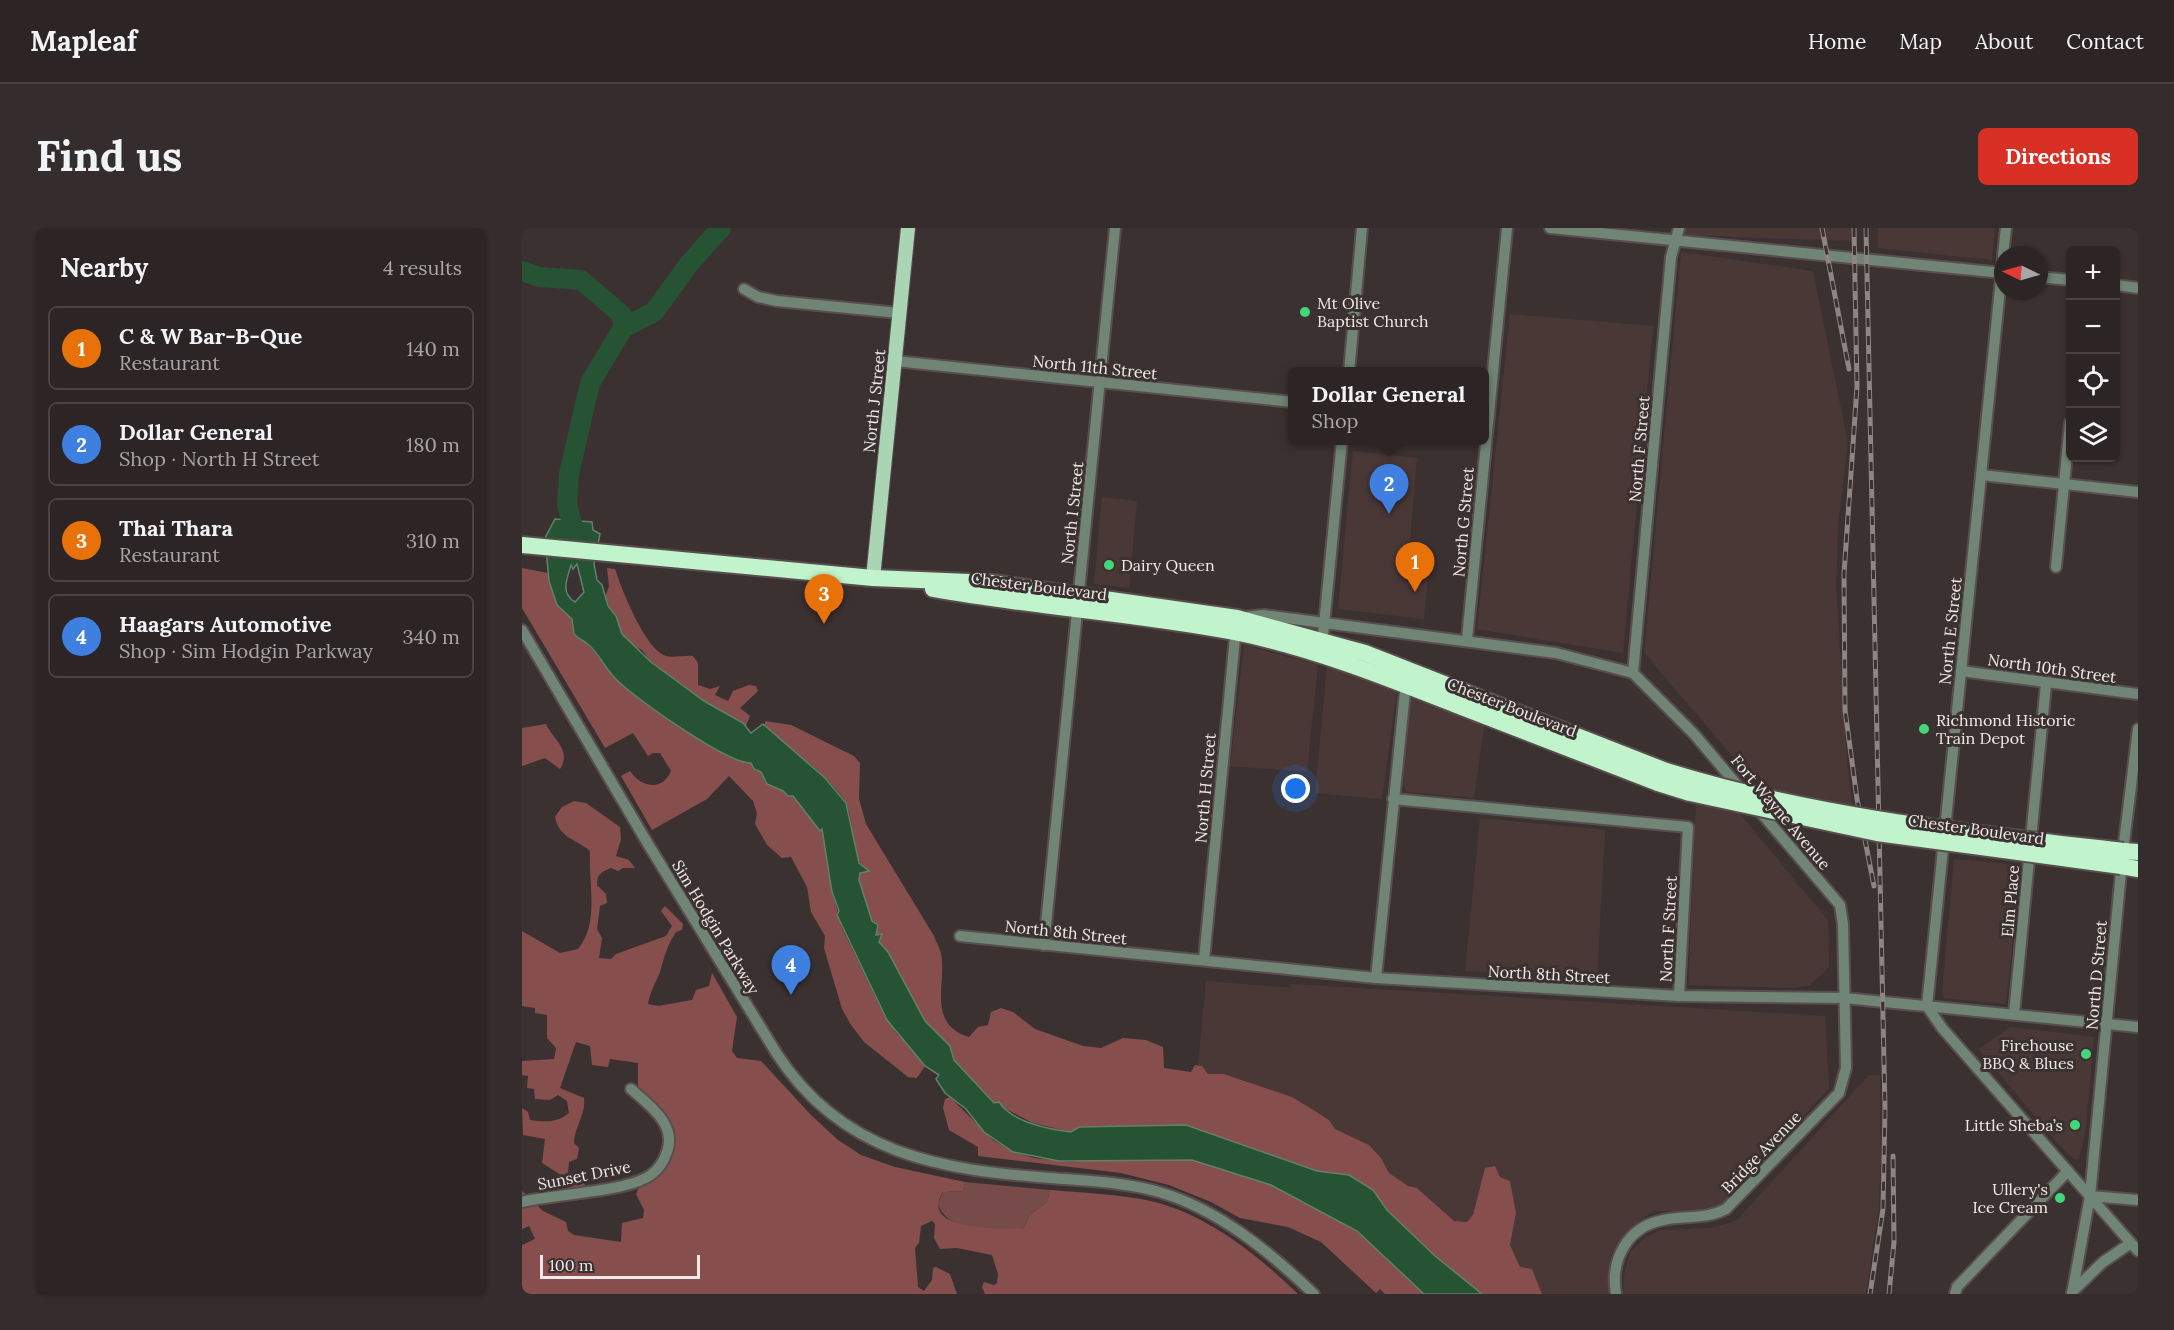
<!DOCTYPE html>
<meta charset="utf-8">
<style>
body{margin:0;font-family:Lora,serif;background:#352d2d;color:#f1f3f6}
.controls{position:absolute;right:18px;top:18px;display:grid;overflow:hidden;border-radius:9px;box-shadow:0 2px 4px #0004}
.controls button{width:54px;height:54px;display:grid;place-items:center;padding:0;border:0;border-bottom:2px solid #484242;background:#2d2525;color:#f1f3f6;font:30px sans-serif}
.compass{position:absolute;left:1472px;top:18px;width:54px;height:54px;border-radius:50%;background:#2d2525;box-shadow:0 2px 4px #0004;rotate:275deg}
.scale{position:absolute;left:18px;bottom:15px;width:160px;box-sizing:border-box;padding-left:6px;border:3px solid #f0e9e9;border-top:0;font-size:16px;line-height:21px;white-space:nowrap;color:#f0e9e9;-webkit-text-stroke:4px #3c3131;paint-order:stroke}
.you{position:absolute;left:774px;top:561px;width:21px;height:21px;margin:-15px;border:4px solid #fff;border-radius:50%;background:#1a73e8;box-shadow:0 0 0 9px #1a73e833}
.badge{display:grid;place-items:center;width:39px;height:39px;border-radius:50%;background:#d93025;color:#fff;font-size:20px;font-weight:700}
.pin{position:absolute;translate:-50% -50px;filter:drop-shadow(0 2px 3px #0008)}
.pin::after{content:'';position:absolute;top:32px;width:21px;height:18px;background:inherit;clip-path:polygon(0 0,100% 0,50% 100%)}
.popup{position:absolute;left:766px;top:139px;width:201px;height:78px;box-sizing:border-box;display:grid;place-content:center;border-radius:9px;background:#2d2525;filter:drop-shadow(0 2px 4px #0005);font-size:20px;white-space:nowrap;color:#a7a5a7}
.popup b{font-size:22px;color:#f1f3f6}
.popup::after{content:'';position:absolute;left:50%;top:100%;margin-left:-12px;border:12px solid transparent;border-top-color:#2d2525}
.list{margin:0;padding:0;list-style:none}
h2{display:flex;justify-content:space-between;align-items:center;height:78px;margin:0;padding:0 24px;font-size:26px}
h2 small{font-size:20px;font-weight:400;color:#a7a5a7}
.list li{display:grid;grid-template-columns:39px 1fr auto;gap:18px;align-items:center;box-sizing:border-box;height:84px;margin:0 12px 12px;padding:0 12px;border:2px solid #484242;border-radius:9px}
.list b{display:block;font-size:22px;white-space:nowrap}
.list p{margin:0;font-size:20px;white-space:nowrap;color:#a7a5a7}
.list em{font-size:20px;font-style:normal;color:#a7a5a7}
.icon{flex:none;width:33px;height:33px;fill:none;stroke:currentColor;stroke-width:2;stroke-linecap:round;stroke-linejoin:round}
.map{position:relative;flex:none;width:1616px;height:1066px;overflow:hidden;border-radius:9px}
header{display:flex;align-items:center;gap:36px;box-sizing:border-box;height:84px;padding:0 30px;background:#2d2525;border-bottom:2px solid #484242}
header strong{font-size:28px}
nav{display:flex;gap:33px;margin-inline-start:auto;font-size:21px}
.intro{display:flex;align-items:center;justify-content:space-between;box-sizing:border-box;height:144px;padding:0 36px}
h1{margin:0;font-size:42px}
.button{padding:15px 27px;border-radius:9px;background:#d93025;color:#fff;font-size:21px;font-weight:700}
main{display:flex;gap:36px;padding:0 36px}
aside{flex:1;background:#2d2525;border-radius:9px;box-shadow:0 2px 4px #0004}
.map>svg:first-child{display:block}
.built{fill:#4a3837}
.green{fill:#774b49}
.forest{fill:#864f4d}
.water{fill:#255334;stroke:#62806a;stroke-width:1.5;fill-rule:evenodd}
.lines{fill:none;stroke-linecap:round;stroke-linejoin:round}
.river{stroke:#255334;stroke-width:20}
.minor-casing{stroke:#594e4e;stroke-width:14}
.major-casing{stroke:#594e4e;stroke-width:16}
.highway-casing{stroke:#594e4e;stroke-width:20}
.minor{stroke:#708575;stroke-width:10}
.major{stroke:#aad5b4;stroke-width:14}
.highway{stroke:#c1f4cd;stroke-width:16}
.rail-casing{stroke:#8d8484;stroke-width:5}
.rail{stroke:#3c3131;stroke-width:3;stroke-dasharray:9;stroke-linecap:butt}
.highway-bridge-casing{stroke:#594e4e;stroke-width:20;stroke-linecap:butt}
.highway-bridge{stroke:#c1f4cd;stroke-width:16}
.poi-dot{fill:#42d77b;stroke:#3c3131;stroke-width:2}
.labels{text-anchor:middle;stroke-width:6;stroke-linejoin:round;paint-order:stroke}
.poi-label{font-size:16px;fill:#f0e9e9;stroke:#3c3131;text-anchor:start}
.street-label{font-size:16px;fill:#f0e9e9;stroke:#3c3131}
</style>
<header>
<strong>Mapleaf</strong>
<nav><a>Home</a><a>Map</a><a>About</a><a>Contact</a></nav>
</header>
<div class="intro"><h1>Find us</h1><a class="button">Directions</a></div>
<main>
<aside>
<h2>Nearby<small>4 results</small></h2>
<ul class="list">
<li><span class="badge" style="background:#e8710a">1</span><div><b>C &amp; W Bar-B-Que</b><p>Restaurant</p></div><em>140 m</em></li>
<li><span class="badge" style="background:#3f7fe0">2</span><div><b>Dollar General</b><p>Shop · North H Street</p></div><em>180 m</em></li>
<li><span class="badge" style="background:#e8710a">3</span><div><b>Thai Thara</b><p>Restaurant</p></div><em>310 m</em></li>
<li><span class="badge" style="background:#3f7fe0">4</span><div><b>Haagars Automotive</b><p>Shop · Sim Hodgin Parkway</p></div><em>340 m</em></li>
</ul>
</aside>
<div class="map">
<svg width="1616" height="1066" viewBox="0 0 1616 1066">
<rect width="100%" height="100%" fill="#3c3131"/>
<g class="built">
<polygon points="1160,0 1329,0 1329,13 1160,7"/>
<polygon points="1356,0 1473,0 1470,32 1356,20"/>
<polygon points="1159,24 1291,43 1326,215 1316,297 1314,358 1326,544 1331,581 1237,559 1122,425"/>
<polygon points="988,86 1131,98 1101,425 955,401"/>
<polygon points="831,223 895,230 885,346 906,348 902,391 816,381"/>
<polygon points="580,269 615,273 607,360 572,356"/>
<polygon points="722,417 796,437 785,544 708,538"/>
<polygon points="805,439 871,457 875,462 860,571 793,565"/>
<polygon points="893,468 963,492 952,570 885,564 881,556 889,472"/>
<polygon points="1174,575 1217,585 1306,692 1307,739 1288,757 1269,760 1166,757"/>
<polygon points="958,590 1083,602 1075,752 943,743"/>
<polygon points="1432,631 1499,637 1484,776 1422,770 1420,765"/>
<polygon points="684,753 768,760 769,756 1303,788 1307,860 1203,974 1191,984 1132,983 1115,994 1101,1008 1089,1027 1086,1047 1088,1066 1020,1066 1010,1041 998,1039 988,1017 994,985 988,953 978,949 957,967 951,987 945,994 932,993 895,960 886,958 867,945 859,930 847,917 813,901 807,892 770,869 703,846 686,846 680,838 676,837"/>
<polygon points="1488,799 1572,809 1564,900 1557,931 1552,931 1537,917 1457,821"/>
<polygon points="1347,847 1358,847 1359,927 1357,980 1344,1066 1101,1066 1102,1047 1108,1024 1123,1010 1139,1002 1188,1000 1214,993"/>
</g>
<path class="green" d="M443 954 528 962 525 974 508 987 501 1001C474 1000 426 1007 416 976L421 964 441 963Z"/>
<g class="forest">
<path d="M0 340 26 345 35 377 50 391 52 406C72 418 80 437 96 452 115 471 207 536 229 535L232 541 239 544 243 554 261 563 265 568H271L298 603 300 601 310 664 320 700 360 783 375 806 387 816 403 838 395 850 386 849 371 837 342 814 329 797 320 781 302 720 303 708 289 684 285 659 269 629 260 630 245 617 233 596 235 585 231 573 207 548 185 571 130 602 99 548 108 543C119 559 140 564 149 543L138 525H131L126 528 111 505 83 520 0 380Z"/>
<path d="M85 340 93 341C100 362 123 421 144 428 152 430 162 427 171 428L176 435V457L188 461 198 458 193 467 206 473 211 463 227 457 234 458 236 463 218 480 228 488 223 500 221 495 182 473 129 434 120 422 109 417 100 406 83 370 87 358Z"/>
<path d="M243 493 269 497 332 528 338 535 337 571 344 596 412 708C414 714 418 720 419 726 425 755 404 796 447 809L456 799 466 797 469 784 479 780 491 784 513 801 561 818 579 820 601 810 624 812 641 819 642 840 669 844 673 837 680 838 686 846H702L770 869 793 883 807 892 813 901 847 917 859 930 867 945 886 958 895 960 932 993 945 994 951 987 963 940 973 938 978 949 988 953 994 985 988 1017 998 1039 1010 1041 1020 1066H960L913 1028 865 982 851 962 827 947 795 943 664 897 558 899 549 904 511 895 472 875 432 832 428 818 403 793 366 724 356 713 360 706 354 707V695L350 694 337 652 338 645 346 643C324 626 336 592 321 570 300 542 269 522 243 499Z"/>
<path d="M24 496C31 512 50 521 38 541L23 530 0 538V500Z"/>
<path d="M52 573 64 575 98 599 99 611 94 628 107 632 113 640H101L96 643 89 640C79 644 75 646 75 657L84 666 85 675 78 678 75 701 80 710 77 730 89 731 94 726 144 708 150 698 139 683 143 678 161 696 160 702 154 704C145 717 142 730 138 744 133 756 128 764 126 776L136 778 170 772 174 762 187 758 190 745 215 789 210 823 215 830 239 833 289 887 316 912 339 927 373 939 443 954 441 963 421 964C396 1004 480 1000 501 1001L508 987 525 974 528 962C563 965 599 966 633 974 687 988 737 1028 776 1066H463L460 1059 462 1054 472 1057 475 1055 476 1046 470 1027 435 1020 418 1021 412 1010 413 996 410 993 399 998 397 1015 393 1020 396 1059 402 1063 410 1052 411 1040 414 1039 428 1046 435 1066H0V1017L13 1011 7 998 0 1001V963L21 983 44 994 46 1003 52 1007 99 1014 100 995 121 990 122 982 114 966 118 957 138 948 143 937 149 900 140 881 116 861V835L88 831 86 839 70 837 68 818 54 814 38 860 62 870C64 887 53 897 52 915L57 920 55 931 47 934 46 945 64 952 62 959 45 962 38 957 39 947 20 935 23 911 1 907 0 880 6 884 8 892C23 894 35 895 47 885L45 873 36 867 28 872 13 871 12 861 5 860 6 848 0 847V833L32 831 34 820 25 810V787L13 785V780L0 778V703L38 725 56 721C78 694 66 656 68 623 54 611 37 610 33 589L40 579Z"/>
<polygon points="428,869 471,912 491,924 512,930 548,934 576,931 670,932 749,957 835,1003 902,1066 863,1066 858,1061 854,1065 799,1014 766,999 718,990 689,974 647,957 599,945 456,928 456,919 427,902 421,880 423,871"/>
</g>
<path class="water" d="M33 291 70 294 71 302 78 306 72 336 75 352 80 357 86 378 94 388 100 406 129 434 182 473 221 495 229 505 241 496 303 550 324 575 337 635 347 643 338 645 337 652 350 693 356 697 354 707 360 706 357 714 366 724 403 793 428 818 432 832 472 875 477 874C490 894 526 901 549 904L557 899 664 897 795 943 827 947 851 962 865 982 913 1028 960 1066H902L835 1003 749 957 670 932 537 933 491 924 462 904 444 881 423 865 414 851 417 847 403 838 365 792 315 687 317 683 310 664 300 601 298 603 271 568H266L261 563 245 556 239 544 232 541 229 535C206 536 119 474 97 454 86 445 79 429 68 418 62 412 57 412 52 406L50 391 35 377 27 353 23 310ZM55 336 62 364 53 374C38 365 45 351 49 337L51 341Z"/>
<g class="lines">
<g class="river">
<polyline points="0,43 17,49 59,52 100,87 101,100"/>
<polyline points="56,317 45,277 47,246 68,155 101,100 132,84 167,36 199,0"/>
</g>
<defs>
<g id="minor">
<polyline points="1028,0 1481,45"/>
<polyline points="1481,27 1484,0"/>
<polyline points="1517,49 1548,52"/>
<polyline points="1594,57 1616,60"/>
<polyline points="222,61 236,69 255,73 377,85"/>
<polyline points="373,133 771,174"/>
<polyline points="827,144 840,0"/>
<polyline points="1459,247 1616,264"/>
<polyline points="1534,339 1548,195"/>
<polyline points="724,389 741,387 1034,425 1111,445 1172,506 1221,564"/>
<path d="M0 402 126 616 255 826C320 926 418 942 529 950 565 953 602 954 637 964 696 981 748 1024 792 1066"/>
<polyline points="945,411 985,0"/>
<polyline points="800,418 820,212"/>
<polyline points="1439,443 1616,466"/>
<polyline points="1111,445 1149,29 1157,0"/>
<polyline points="871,571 1166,599 1157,768"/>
<polyline points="438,708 854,750 1157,768 1322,770 1616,799"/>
<polyline points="522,717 593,0"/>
<polyline points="682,732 714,399"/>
<polyline points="854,750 884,454"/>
<polyline points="1405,778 1481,31"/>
<polyline points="1405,778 1420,800 1616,1023"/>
<polyline points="1492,786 1524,456"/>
<polyline points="1568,968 1616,972"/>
<path d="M0 974C31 966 108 964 130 946 138 940 142 933 145 924 155 896 127 877 109 861"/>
<polyline points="1550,1064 1581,1034 1609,1015"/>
<path d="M1094 1066C1088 1032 1105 999 1141 992 1163 987 1183 992 1204 981L1317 865 1324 840 1321 696 1318 677 1235 580"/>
<polyline points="1433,1066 1435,1059 1546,943"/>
<polyline points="1550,1066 1568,968 1601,623 1616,501"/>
</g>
<polyline id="major" points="351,350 386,0"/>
<g id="highway">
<polyline points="0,317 351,350 470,355 715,390 843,425 1144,543"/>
<path d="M411 361C511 379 613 385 712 404 788 419 861 448 932 476 1000 502 1068 529 1136 555"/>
<polyline points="1601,623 1616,624"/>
<polyline points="1599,638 1616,641"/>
</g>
</defs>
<use href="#minor" class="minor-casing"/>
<use href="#major" class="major-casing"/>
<use href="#highway" class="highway-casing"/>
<use href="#minor" class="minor"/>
<use href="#major" class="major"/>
<use href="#highway" class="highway"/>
<defs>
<g id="rail">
<polyline points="1300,0 1327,141"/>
<polyline points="1332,0 1335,159 1322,346 1323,482 1335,571 1352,658"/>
<polyline points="1344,0 1363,881 1361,981 1348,1066"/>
<polyline points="1367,1066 1372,1014 1371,928"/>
</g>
</defs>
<use href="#rail" class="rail-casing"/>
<use href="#rail" class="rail"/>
<defs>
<g id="highway-bridge">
<path d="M1144 543C1292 589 1447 605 1601 623"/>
<polyline points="1136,555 1168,565 1355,605 1599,638"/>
</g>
</defs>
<use href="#highway-bridge" class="highway-bridge-casing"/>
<use href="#highway-bridge" class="highway-bridge"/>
</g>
<g class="poi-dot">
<circle cx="783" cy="84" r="6"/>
<circle cx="587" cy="337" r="6"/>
<circle cx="1402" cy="501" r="6"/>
<circle cx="1564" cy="826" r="6"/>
<circle cx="1553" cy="897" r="6"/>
<circle cx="1538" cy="970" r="6"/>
</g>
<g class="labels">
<g class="poi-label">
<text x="795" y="81">Mt Olive<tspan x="795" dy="18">Baptist Church</tspan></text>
<text x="599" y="343">Dairy Queen</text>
<text x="1414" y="498">Richmond Historic<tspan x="1414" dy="18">Train Depot</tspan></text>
<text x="1552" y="823" text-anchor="end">Firehouse<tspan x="1552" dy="18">BBQ &amp; Blues</tspan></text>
<text x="1541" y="903" text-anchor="end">Little Sheba’s</text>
<text x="1526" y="967" text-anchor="end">Ullery's<tspan x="1526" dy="18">Ice Cream</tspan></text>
</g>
<g class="street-label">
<text transform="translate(573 139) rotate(6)" y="6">North 11th Street</text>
<text transform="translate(352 173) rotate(-84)" y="6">North J Street</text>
<text transform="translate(1117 221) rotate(-85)" y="6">North F Street</text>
<text transform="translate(550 285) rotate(-84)" y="6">North I Street</text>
<text transform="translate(941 294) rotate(-85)" y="6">North G Street</text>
<text transform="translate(517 358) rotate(7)" y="6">Chester Boulevard</text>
<text transform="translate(1428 403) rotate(-84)" y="6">North E Street</text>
<text transform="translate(1530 440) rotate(8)" y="6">North 10th Street</text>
<text transform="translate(990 479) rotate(21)" y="6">Chester Boulevard</text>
<text transform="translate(683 560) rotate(-85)" y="6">North H Street</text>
<text transform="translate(1259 584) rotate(50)" y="6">Fort Wayne Avenue</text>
<text transform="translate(1454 601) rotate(8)" y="6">Chester Boulevard</text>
<text transform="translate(1488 673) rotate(-85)" y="6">Elm Place</text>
<text transform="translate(194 699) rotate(59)" y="6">Sim Hodgin Parkway</text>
<text transform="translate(1146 701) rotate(-87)" y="6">North F Street</text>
<text transform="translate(544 704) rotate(6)" y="6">North 8th Street</text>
<text transform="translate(1027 746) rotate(3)" y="6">North 8th Street</text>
<text transform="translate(1574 747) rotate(-85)" y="6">North D Street</text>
<text transform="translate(1239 924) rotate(-46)" y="6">Bridge Avenue</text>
<text transform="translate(62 947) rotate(-11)" y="6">Sunset Drive</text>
</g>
</g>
</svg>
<div class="controls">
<button>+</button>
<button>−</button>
<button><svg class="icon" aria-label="locate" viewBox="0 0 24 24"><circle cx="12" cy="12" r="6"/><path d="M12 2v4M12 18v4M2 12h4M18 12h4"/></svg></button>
<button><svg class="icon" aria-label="layers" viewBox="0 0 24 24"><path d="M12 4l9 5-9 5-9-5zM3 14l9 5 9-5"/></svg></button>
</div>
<svg class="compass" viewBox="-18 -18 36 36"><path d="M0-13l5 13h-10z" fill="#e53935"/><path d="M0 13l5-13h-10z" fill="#a7a5a7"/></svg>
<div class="scale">100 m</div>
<div class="you"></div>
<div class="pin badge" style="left:893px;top:364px;background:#e8710a">1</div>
<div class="pin badge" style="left:867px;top:286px;background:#3f7fe0">2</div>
<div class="popup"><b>Dollar General</b>Shop</div>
<div class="pin badge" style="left:302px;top:396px;background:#e8710a">3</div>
<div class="pin badge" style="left:269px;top:767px;background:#3f7fe0">4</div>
</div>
</main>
